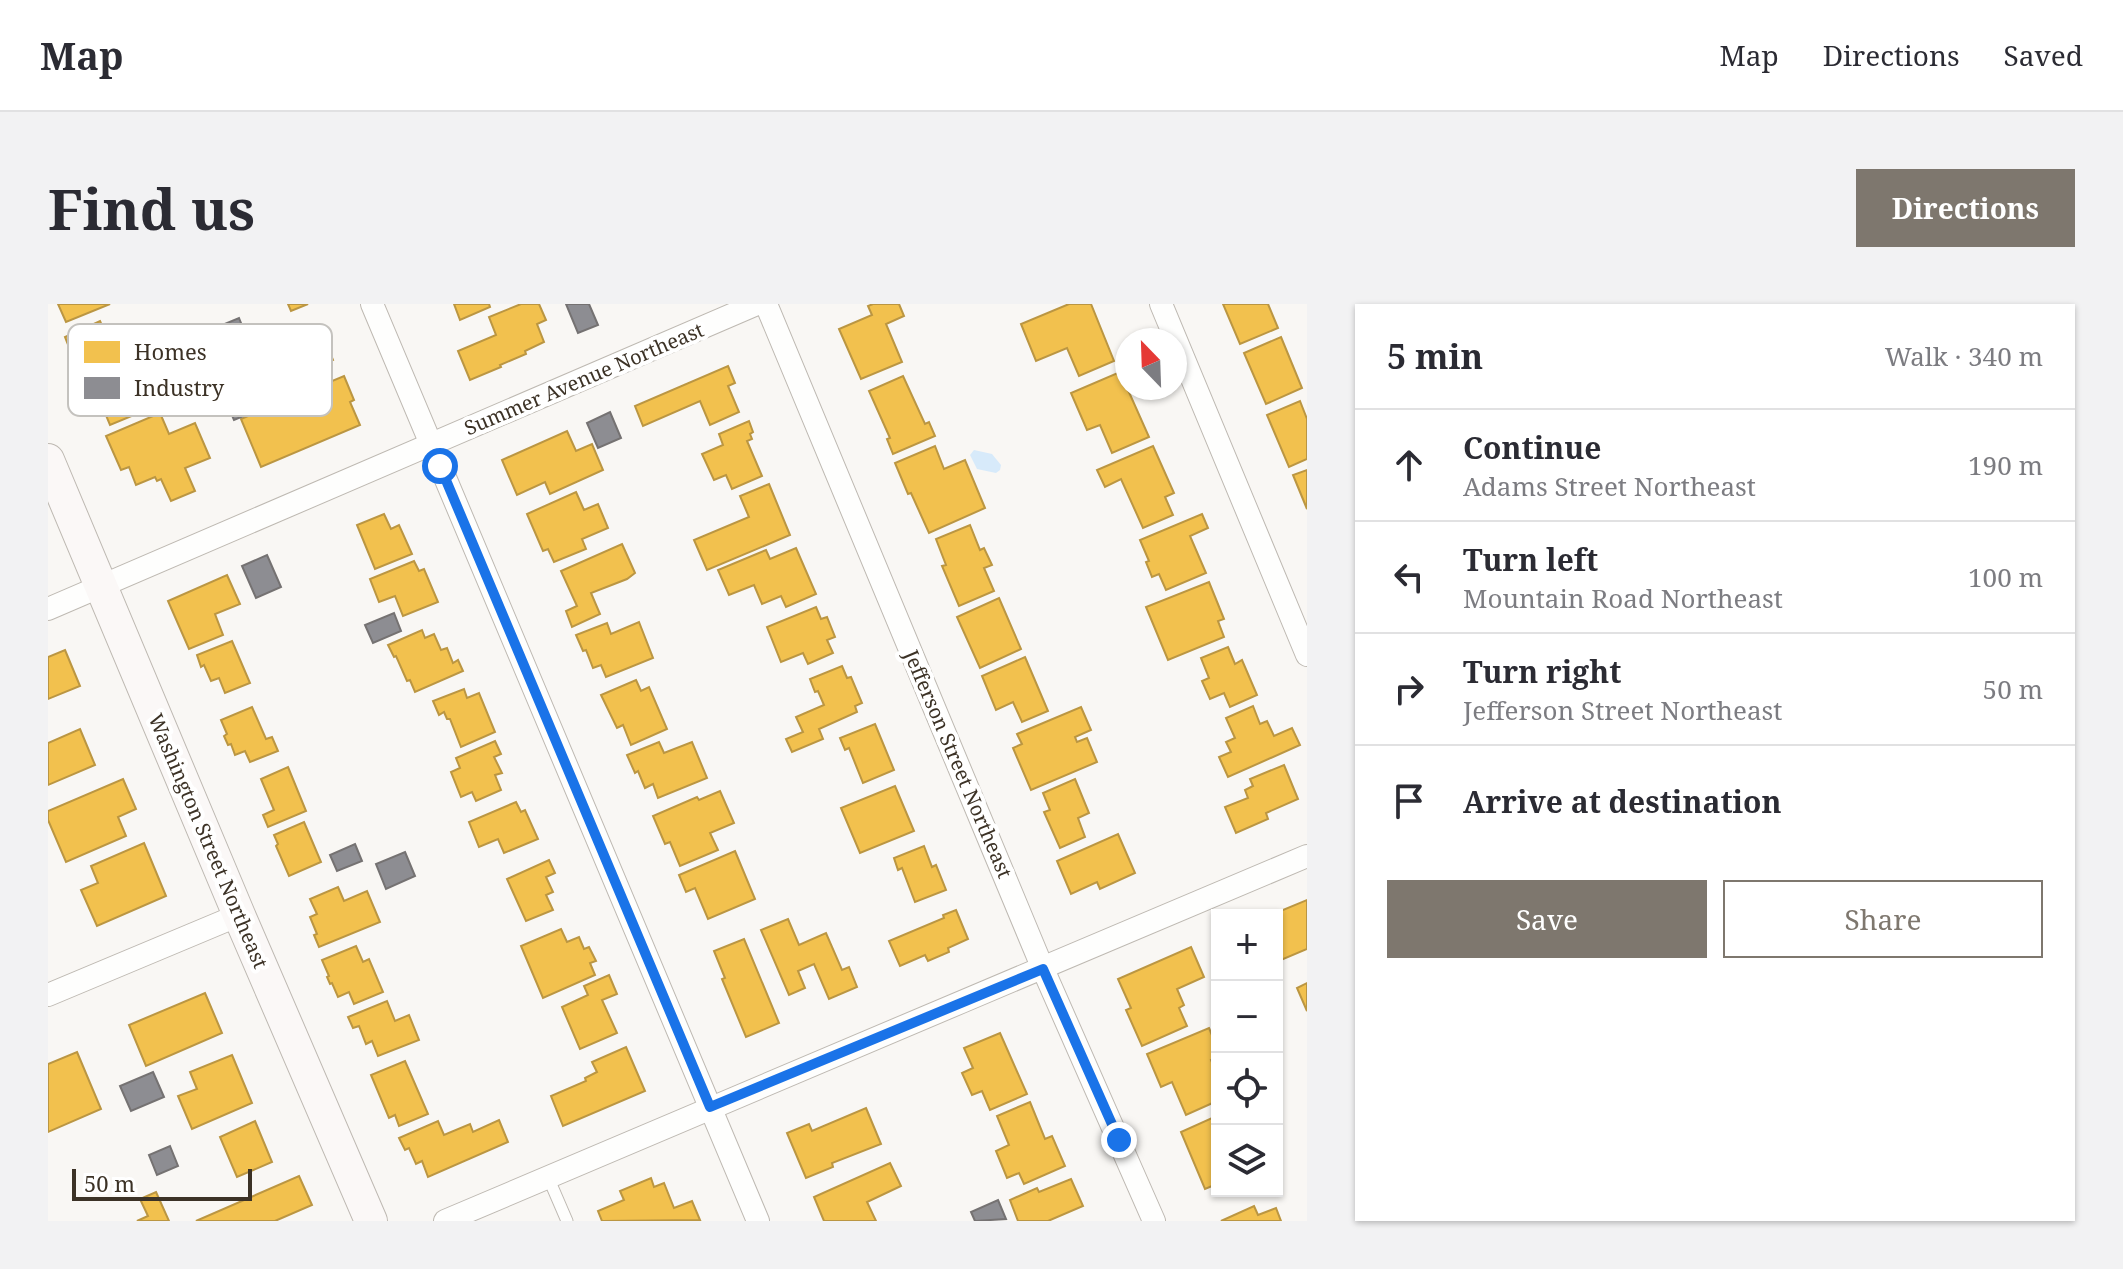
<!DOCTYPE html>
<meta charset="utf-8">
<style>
body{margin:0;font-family:"Noto Serif",serif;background:#f2f2f3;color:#2b2b33}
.controls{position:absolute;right:24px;bottom:24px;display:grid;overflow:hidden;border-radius:0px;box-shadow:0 2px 6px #0004}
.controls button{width:72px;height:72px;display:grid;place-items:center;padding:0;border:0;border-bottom:2px solid #e1e1e2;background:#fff;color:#2b2b33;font:40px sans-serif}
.compass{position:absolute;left:1067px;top:24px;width:72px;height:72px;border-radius:50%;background:#fff;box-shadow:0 2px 6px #0004;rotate:337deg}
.scale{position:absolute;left:24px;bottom:20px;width:180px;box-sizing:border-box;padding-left:8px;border:4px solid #3c3226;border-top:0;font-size:22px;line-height:28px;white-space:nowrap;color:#3c3226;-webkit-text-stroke:6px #fff;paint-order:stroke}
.stop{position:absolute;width:24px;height:24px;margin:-18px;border:6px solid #1a73e8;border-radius:50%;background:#fff}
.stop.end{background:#1a73e8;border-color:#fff;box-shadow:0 2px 8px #0008}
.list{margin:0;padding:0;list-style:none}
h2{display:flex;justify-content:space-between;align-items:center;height:104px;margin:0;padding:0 32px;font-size:34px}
h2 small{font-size:26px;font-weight:400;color:#7c7c81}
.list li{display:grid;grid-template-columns:52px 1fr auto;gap:24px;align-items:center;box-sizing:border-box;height:112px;padding:0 32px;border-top:2px solid #e1e1e2}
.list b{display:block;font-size:30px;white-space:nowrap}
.list p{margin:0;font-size:26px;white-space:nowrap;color:#7c7c81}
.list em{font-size:26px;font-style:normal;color:#7c7c81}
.actions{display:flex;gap:16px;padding:24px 32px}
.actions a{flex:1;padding:18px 0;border:2px solid #7e776e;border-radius:0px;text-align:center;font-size:28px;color:#7e776e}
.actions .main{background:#7e776e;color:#fff}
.icon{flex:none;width:44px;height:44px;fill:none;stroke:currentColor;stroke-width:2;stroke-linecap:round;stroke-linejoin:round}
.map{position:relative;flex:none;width:1259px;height:917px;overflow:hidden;border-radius:0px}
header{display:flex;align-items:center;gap:48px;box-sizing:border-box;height:112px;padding:0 40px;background:#fff;border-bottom:2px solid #e1e1e2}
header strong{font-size:38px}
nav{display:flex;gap:44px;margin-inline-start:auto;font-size:28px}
.intro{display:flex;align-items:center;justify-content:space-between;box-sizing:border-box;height:192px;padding:0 48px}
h1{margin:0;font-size:56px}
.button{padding:20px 36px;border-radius:0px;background:#7e776e;color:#fff;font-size:28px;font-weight:700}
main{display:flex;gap:48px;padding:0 48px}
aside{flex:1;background:#fff;border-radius:0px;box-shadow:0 2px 6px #0004}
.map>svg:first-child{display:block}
.water{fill:#d7eafa}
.homes{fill:#f2c14e;stroke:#bb9642;stroke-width:2}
.industry{fill:#8d8d92;stroke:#757272;stroke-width:2}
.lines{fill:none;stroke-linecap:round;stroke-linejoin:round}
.lane-casing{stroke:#beb9b2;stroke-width:13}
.street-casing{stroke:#beb9b2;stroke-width:24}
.secondary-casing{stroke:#beb9b2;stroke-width:34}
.lane{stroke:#fefefd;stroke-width:11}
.street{stroke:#fefefd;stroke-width:22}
.secondary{stroke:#fbf8f7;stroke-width:32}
.route{stroke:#1a73e8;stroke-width:10}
.labels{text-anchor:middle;stroke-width:8;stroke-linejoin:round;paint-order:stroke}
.street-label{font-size:20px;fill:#3c3226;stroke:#fff}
.key{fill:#fff;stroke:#c4c2be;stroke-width:2}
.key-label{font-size:22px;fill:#3c3226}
</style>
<header>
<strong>Map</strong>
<nav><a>Map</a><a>Directions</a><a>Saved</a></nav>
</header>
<div class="intro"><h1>Find us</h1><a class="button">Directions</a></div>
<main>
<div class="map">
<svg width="1259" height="917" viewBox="0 0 1259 917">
<rect width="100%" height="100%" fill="#f9f7f4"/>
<polygon class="water" points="926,146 944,150 953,161 952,166 948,169 929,165 922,151"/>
<g class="homes">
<polygon points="10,0 62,0 18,18"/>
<polygon points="240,0 260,0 243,7"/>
<polygon points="406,0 441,0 442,3 412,16"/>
<polygon points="473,0 491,0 498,16 489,20 496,38 477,47 478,50 452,61 453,63 422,76 410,47 448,31 441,13"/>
<polygon points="825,0 851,0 856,12 838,20 854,58 813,75 791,25 824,11 820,2"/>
<polygon points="1021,0 1043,0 1066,57 1031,72 1019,44 988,57 973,20"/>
<polygon points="1175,0 1220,0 1230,24 1192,40"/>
<polygon points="52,17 91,109 62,121 36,58 28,61 17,33"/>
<polygon points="273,27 285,56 225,82 212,53"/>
<polygon points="1233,33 1254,84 1218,100 1196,49"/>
<polygon points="680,62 687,79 680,82 691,108 662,121 652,97 595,122 587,102"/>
<polygon points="1072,68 1101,133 1064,149 1052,121 1039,126 1023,89"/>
<polygon points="296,72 306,96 302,98 312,121 213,163 193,115"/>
<polygon points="855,72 877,120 881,118 887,132 845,150 839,135 842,134 821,87"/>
<polygon points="1252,97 1259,115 1259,155 1241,163 1219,111"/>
<polygon points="112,109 121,130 147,119 162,154 137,164 147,187 123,197 113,175 109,177 107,173 88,181 81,163 73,166 58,132"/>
<polygon points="701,117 705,128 702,130 704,135 699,137 714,172 684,185 678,171 666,176 654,150 675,141 671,130"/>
<polygon points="519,127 528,147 544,140 555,166 502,190 497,178 469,191 454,156"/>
<polygon points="887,142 896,165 917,156 937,204 881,229 863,189 860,190 847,159"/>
<polygon points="1105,142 1126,189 1117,193 1125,211 1095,224 1073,175 1057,183 1049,166"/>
<polygon points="1259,166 1259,205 1245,171"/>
<polygon points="721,180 742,231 659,266 646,236 701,213 692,192"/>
<polygon points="528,188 536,206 550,200 560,224 534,235 538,245 506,258 500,245 495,247 479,210"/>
<polygon points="336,210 343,225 351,221 364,250 327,265 309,221"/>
<polygon points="1154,210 1160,224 1142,232 1158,269 1118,286 1111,270 1104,273 1098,258 1101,257 1092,236"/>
<polygon points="922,221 932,246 936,244 944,261 936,264 946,287 911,302 894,262 898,261 888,235"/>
<polygon points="574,240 587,269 579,275 543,289 552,310 524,323 518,307 529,302 513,267"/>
<polygon points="748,244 768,290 738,303 733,292 714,300 706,281 681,291 670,266 718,246 722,255"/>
<polygon points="366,257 371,267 376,265 390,298 355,312 347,292 331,298 322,275"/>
<polygon points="179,271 192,300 167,310 175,331 141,345 120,297"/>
<polygon points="1161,278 1176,315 1170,317 1176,333 1120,356 1098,303"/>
<polygon points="951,294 973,345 932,364 909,313"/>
<polygon points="768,303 773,315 779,313 787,333 779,336 785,349 760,360 755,349 733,358 719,323"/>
<polygon points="591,318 605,354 558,373 553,361 545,364 538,346 535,347 528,331 559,319 563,330"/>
<polygon points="374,326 377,334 386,330 393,346 399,344 405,359 410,356 415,367 367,388 362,376 359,377 348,352 346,353 340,341"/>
<polygon points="184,337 202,379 177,389 171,374 163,377 156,361 153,363 149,351"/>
<polygon points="1180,343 1187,360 1194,356 1209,391 1182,403 1176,389 1162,395 1154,377 1161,374 1153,354"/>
<polygon points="17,346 32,382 0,395 0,353"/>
<polygon points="977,353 1000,407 974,418 965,398 948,406 934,372"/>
<polygon points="794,362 799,374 803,373 814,399 807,402 809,408 771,425 775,435 744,448 738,435 755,428 748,413 776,401 770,387 767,388 762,375"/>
<polygon points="588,376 593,387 601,383 619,425 583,441 575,421 569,424 553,391"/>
<polygon points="416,385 419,394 431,389 447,428 413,443 402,415 399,415 396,408 391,411 385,397"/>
<polygon points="1205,402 1212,420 1219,417 1226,432 1244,424 1252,441 1180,473 1171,453 1183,448 1178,438 1187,434 1178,414"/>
<polygon points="204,403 218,435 224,433 230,447 202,458 197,447 187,451 183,440 180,441 176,432 179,430 173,416"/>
<polygon points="1033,403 1043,426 1027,433 1029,438 1039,434 1049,458 983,486 965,444 974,440 969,430"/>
<polygon points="827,420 846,466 815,479 801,444 797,446 792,434"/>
<polygon points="32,425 47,461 0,481 0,439"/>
<polygon points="447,437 453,450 446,453 454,469 447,471 453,486 428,497 424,488 413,493 403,468 412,464 408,454"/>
<polygon points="611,438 616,449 644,438 659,474 610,494 605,480 597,484 590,467 587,469 579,451"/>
<polygon points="1236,461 1250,495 1218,509 1220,515 1188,529 1177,503 1200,494 1197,486 1205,482 1202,475"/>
<polygon points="240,463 258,507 220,523 215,511 226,506 213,475"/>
<polygon points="75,475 88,505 70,513 78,532 18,558 0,516 0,507"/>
<polygon points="1027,475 1041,509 1030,514 1037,533 1012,544 996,508 1002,506 995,489"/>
<polygon points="847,482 866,527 812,549 793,504"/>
<polygon points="672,487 686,519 662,529 670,546 632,562 622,538 617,540 605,512 649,493 651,496"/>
<polygon points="468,498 473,508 477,506 490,535 456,549 450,535 431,543 421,518"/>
<polygon points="256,518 273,558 241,572 228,542 230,540 226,531"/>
<polygon points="1070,530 1087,569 1052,585 1049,578 1023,590 1009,557"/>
<polygon points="96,539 118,592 49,622 33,586 50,579 43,562"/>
<polygon points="876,542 884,563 888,561 898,586 867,598 854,564 850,566 846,554"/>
<polygon points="687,547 707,595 660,615 647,584 638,588 631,571"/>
<polygon points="501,556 507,569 498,573 505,588 498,591 505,606 478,617 459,575"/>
<polygon points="290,583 296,597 319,587 332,618 271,643 266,631 269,630 262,613 269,610 262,595"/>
<polygon points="1259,596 1259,645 1233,656 1229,647 1229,611 1223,611"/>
<polygon points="908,606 920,635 900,644 901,648 880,657 877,651 852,662 841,637 896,614 895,611"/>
<polygon points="740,615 751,641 778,629 794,666 801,663 809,683 781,695 766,660 750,667 757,684 741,691 713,626"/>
<polygon points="513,625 519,638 531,633 536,645 541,643 548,657 542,659 547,671 495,694 473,642"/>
<polygon points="696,635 731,719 698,733 674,675 677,674 666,647"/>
<polygon points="308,642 315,658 321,655 335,688 306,700 301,688 290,693 284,679 282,680 279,673 281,672 274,656"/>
<polygon points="1143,643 1156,673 1129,685 1136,701 1131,704 1139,722 1094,742 1078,706 1083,704 1070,675"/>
<polygon points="561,671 569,690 554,696 569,729 532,745 514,703 540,691 536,682"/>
<polygon points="1259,679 1259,707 1249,684"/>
<polygon points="157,689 174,729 98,762 81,721"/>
<polygon points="339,697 347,717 361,711 371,736 330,752 324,737 318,740 311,722 305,724 300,713"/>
<polygon points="1161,724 1169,743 1169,753 1163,756 1169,770 1169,797 1138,811 1124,778 1113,783 1099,750"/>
<polygon points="952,729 979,790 942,806 934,787 924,791 914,769 925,764 916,744"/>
<polygon points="578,743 597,787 515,822 503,792 538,777 537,774 549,768 544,758"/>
<polygon points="29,748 53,805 0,828 0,760"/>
<polygon points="184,751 204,799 144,825 130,792 149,785 142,768"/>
<polygon points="357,757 380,810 351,822 347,811 341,814 323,771"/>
<polygon points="982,798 997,835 1004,832 1017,862 976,880 971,869 959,874 948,847 961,841 949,812"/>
<polygon points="818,804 833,840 784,859 785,863 758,874 739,829 761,820 764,827"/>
<polygon points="1164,814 1169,826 1169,880 1157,885 1133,828"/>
<polygon points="451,816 460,838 380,873 374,857 368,860 361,844 357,846 351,834 390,817 396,831 422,820 425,828"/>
<polygon points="207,817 224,858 189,873 172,833"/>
<polygon points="842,859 853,882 819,898 828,917 776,917 766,893"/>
<polygon points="251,872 264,901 227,917 148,917"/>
<polygon points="603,874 606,883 616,879 626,904 644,897 652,916 554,917 550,907 576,896 572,887"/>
<polygon points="1023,875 1035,902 1000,917 970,917 962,896 989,884 991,888"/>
<polygon points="108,888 121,917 89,917 100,912 92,895"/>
<polygon points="1206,902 1210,911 1228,904 1233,917 1173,917"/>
</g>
<g class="industry">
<polygon points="518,0 541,0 550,21 530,29"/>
<polygon points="191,14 201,39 172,50 162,26"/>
<polygon points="200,83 210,106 186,116 176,93"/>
<polygon points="562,108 573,134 550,144 539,119"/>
<polygon points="219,251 233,283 208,294 194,262"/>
<polygon points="346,309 353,327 325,339 317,321"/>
<polygon points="307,540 314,557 289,567 282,551"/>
<polygon points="357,548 367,572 338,585 328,560"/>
<polygon points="105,768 116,793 83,807 72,782"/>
<polygon points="122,842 130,862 109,871 101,851"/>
<polygon points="950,896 958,915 927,917 923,908"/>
</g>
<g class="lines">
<defs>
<polyline id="lane" points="500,873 519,917"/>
<g id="street">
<polyline points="324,0 710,917"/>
<polyline points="718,0 995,665 1106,917"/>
<polyline points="1113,0 1259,351"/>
<polyline points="0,305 709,0"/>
<polyline points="0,691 191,611"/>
<path d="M397 917C683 794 972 674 1259 552"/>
</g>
<polyline id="secondary" points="0,156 191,611 323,917"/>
</defs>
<use href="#lane" class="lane-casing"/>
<use href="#street" class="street-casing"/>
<use href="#secondary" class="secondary-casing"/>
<use href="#lane" class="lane"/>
<use href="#street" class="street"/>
<use href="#secondary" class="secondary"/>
</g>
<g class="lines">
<polyline class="route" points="392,162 662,803 995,665 1071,836"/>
</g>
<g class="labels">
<g class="street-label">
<text transform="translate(536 75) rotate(-23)" y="7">Summer Avenue Northeast</text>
<text transform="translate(910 460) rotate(67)" y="7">Jefferson Street Northeast</text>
<text transform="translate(160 537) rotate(67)" y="7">Washington Street Northeast</text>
</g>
</g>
<rect x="20" y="20" width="264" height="92" rx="12" class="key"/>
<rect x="36" y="37" width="36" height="22" fill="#f2c14e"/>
<rect x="36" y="73" width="36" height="22" fill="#8d8d92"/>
<g class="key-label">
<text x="86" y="56">Homes</text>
<text x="86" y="92">Industry</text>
</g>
</svg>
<div class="controls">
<button>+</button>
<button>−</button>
<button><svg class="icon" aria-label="locate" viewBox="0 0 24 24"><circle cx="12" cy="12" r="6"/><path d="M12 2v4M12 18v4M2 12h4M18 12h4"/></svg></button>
<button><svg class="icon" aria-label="layers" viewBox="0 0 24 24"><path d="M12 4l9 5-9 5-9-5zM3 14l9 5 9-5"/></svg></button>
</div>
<svg class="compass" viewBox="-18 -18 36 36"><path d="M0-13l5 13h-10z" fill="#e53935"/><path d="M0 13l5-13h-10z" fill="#7c7c81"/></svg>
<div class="scale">50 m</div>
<div class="stop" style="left:392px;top:162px"></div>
<div class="stop end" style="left:1071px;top:836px"></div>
</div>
<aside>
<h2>5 min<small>Walk · 340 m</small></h2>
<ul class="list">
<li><svg class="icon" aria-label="ahead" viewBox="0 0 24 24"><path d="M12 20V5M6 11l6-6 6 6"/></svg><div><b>Continue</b><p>Adams Street Northeast</p></div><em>190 m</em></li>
<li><svg class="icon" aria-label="left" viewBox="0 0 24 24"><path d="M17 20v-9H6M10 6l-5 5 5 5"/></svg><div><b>Turn left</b><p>Mountain Road Northeast</p></div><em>100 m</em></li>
<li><svg class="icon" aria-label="right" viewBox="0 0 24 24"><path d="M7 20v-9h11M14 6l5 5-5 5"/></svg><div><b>Turn right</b><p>Jefferson Street Northeast</p></div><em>50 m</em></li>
<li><svg class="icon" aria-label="arrive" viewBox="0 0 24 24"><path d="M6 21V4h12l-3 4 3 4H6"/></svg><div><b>Arrive at destination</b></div></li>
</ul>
<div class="actions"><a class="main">Save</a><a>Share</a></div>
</aside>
</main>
